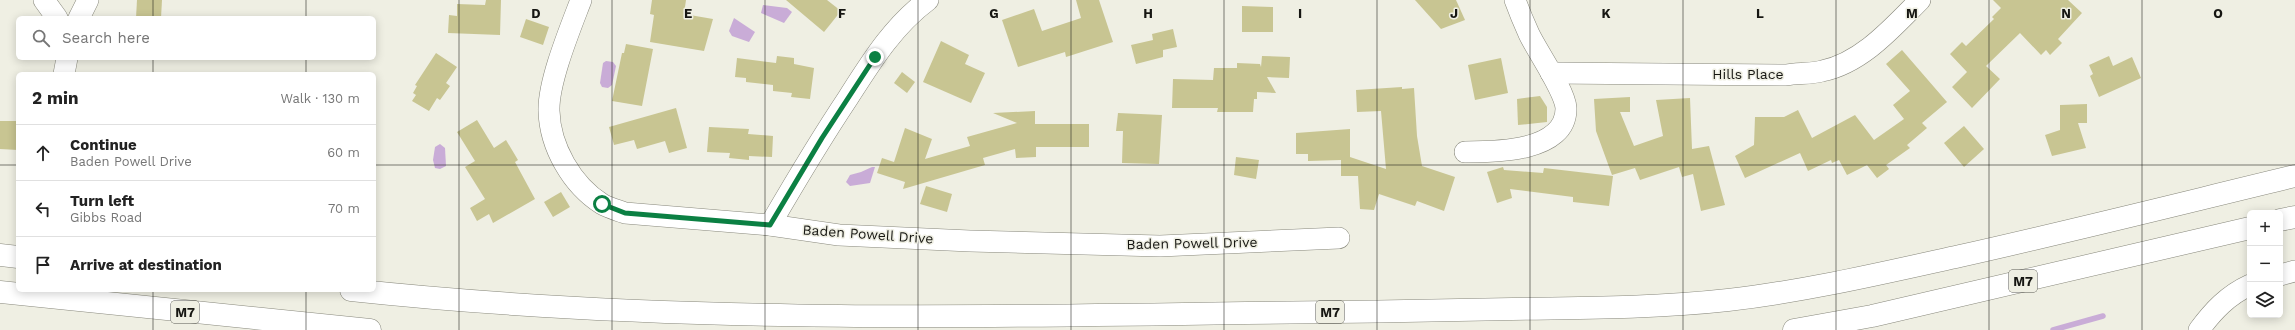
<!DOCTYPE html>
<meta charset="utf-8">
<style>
body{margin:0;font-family:"Work Sans",sans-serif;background:#f6f6f6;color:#222}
.controls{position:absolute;right:12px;bottom:12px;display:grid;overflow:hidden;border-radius:6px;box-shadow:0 2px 10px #0003}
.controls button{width:36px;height:36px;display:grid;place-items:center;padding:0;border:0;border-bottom:1px solid #e0e0e0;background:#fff;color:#222;font:20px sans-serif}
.stop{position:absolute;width:12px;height:12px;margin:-9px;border:3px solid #0b8043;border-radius:50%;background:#fff}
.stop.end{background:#0b8043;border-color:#fff;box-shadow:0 1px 4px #0008}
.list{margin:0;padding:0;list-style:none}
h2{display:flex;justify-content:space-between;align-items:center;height:52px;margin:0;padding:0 16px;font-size:17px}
h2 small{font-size:13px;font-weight:400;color:#767676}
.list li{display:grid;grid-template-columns:26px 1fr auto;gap:12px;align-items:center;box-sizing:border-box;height:56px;padding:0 16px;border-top:1px solid #e0e0e0}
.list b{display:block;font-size:15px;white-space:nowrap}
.list p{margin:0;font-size:13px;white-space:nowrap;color:#767676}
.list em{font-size:13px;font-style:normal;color:#767676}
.icon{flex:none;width:22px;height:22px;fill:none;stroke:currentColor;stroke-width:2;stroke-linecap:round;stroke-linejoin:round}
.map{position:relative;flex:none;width:2295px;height:330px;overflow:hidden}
.search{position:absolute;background:#fff;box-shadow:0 2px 10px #0003;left:16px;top:16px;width:360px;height:44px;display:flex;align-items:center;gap:10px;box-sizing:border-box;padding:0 14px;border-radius:6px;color:#767676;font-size:15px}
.panel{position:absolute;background:#fff;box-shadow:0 2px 10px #0003;left:16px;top:72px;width:360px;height:220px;border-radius:6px}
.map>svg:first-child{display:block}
.water{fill:#c9acd7}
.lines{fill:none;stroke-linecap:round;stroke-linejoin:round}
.stream{stroke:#c9acd7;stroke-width:5.5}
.building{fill:#c8c592}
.minor-casing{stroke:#88887c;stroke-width:22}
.highway-casing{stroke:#88887c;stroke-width:23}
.minor{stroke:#fff;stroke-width:21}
.highway{stroke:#fff;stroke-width:22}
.route{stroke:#0b8043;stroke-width:5}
.grid{fill:none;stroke:#161612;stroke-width:1;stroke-opacity:0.55}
.labels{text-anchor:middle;stroke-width:3;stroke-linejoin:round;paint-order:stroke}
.shield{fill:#efefe3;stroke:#575751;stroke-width:1}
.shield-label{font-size:13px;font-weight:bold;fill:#161612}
.street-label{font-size:14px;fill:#161612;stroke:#efefe3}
.grid-label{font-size:13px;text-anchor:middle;font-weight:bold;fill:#161612;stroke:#efefe3;stroke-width:3;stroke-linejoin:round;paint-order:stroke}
</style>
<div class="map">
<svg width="2295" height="330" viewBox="0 0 2295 330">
<rect width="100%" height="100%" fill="#efefe3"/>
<g class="water">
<polygon points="763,5 787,8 792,12 784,23 761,13"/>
<polygon points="734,18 755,32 749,42 732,36 729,31"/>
<polygon points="606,61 613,62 616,66 612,85 608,88 602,87 600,83 603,63"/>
<polygon points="440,144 445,148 446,166 440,169 435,168 433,160 435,147"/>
<polygon points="872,167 875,167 870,183 850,186 846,182 850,175 861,172"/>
</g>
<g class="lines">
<polyline class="stream" points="2053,330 2103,316"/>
</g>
<g class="building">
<polygon points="137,0 162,0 161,18 136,18"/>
<polygon points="486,0 501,0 500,35 448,33 449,15 457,16 457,4 485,5"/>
<polygon points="652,0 686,0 684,14 713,19 704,51 650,42 654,15 650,14"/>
<polygon points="786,0 827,0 841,11 824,32"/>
<polygon points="1076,0 1099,0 1113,42 1066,57 1065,52 1018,67 1002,20 1034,9 1042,31 1081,18"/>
<polygon points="1415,0 1456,0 1465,20 1441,29"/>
<polygon points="1993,0 2068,0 2082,13 2058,39 2062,43 2050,55 2046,50 2041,55 2020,33 1986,66 2000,79 1972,108 1952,87 1967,72 1950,54 1962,42 1966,46 1994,19 1992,17 2001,8"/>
<polygon points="1242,6 1273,7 1273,32 1242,32"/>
<polygon points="526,19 549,27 543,45 520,37"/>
<polygon points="1173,29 1177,47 1163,50 1163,57 1136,64 1131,45 1153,40 1152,34"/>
<polygon points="941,41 969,55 965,64 985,73 971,103 923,82"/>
<polygon points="626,44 653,49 642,106 612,101 622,53 624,53"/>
<polygon points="1902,50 1947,102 1922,123 1927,128 1907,145 1910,148 1886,165 1889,169 1877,178 1867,165 1847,175 1839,160 1832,163 1831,160 1808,171 1800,153 1745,178 1735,156 1754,145 1755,117 1784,117 1798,110 1812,138 1855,115 1874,140 1904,119 1893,105 1910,91 1886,64"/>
<polygon points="436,53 457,67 446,83 450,86 440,100 437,98 429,111 412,101 416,95 413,93 417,86 415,85"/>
<polygon points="777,56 794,58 794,64 814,68 810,99 791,97 792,93 773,91 773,85 746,82 746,78 735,77 737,58 776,63"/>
<polygon points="1262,56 1290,57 1289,78 1267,77 1276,93 1257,92 1257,99 1254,99 1253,112 1217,112 1218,108 1172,108 1173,79 1213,80 1214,68 1237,68 1237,63 1260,64 1261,67"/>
<polygon points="2109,56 2113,66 2132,57 2141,78 2099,97 2090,76 2093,74 2089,65"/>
<polygon points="1501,58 1508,93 1475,100 1468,65"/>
<polygon points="902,72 915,82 907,93 894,83"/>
<polygon points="1402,87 1402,89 1414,88 1417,136 1422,166 1455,177 1444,211 1417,201 1415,206 1379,194 1374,210 1360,209 1358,176 1341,176 1341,160 1308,161 1308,154 1296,154 1296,133 1350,129 1350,157 1386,169 1381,111 1357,112 1356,90"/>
<polygon points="1540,96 1547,107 1547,122 1518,125 1517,99"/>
<polygon points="1630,97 1630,112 1620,112 1634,146 1663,136 1656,100 1690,98 1692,149 1709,146 1725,205 1701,211 1693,174 1682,177 1679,167 1640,180 1635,168 1612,175 1596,131 1594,99"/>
<polygon points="2087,104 2087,123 2078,123 2086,148 2052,156 2045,135 2060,130 2060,105"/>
<polygon points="676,108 687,148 669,153 665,141 637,149 634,140 614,145 609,127"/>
<polygon points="1035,111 1035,124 1089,124 1089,147 1036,147 1036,157 1016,158 1015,149 983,158 985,165 903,189 905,182 877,173 882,158 894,162 905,128 932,139 925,159 970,146 967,137 1017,123 993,113"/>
<polygon points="1118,113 1162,115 1159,164 1122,163 1123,131 1116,131"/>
<polygon points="477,120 494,148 506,140 518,160 515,162 535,199 493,223 489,214 477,221 470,208 485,199 465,167 475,161 457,132"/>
<polygon points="0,121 18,121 18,150 0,149"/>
<polygon points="1964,126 1984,149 1964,167 1944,143"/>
<polygon points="709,127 749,129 748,134 773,136 772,157 749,156 749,160 729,158 730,153 707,152"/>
<polygon points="1236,157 1259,160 1256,179 1234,175"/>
<polygon points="1503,167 1504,170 1543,173 1544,168 1613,176 1609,206 1573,202 1573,197 1510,189 1512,198 1497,203 1487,172"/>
<polygon points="926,186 952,194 947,212 920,204"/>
<polygon points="561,192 570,207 553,217 544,202"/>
</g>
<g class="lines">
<defs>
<g id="minor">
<polyline points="44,0 57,18"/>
<path d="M581 0C570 29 548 82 549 111 550 147 572 185 602 204 609 208 617 210 625 213L770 225 839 235 970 241 1160 246 1339 238"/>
<polyline points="79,18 88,0"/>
<path d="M1551 73 1786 75C1798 73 1811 74 1822 71 1862 63 1893 27 1920 0"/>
<polyline points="64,74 67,58"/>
<path d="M1465 152C1495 152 1567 152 1566 108 1565 91 1537 51 1529 34 1524 23 1519 11 1515 0"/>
<path d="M770 225C795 182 820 140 848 98 871 62 893 26 928 0"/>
<polyline points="2280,275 2295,271"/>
<path d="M2199 330C2213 311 2228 295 2250 285"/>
</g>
<g id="highway">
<polyline points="2280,220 2295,217"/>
<polyline points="0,255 18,257"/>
<path d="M351 290C649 322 947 318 1246 313 1335 312 1423 311 1512 309 1584 308 1656 308 1728 300 1806 291 1883 273 1960 256 2072 231 2183 203 2295 176"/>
<polyline points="0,292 370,330"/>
<polyline points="1794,330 1872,316 2250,228"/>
</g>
</defs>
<use href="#minor" class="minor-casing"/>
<use href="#highway" class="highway-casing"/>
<use href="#minor" class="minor"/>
<use href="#highway" class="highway"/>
</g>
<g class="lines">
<polyline class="route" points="602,204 625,213 770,225 822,138 875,57"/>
</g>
<path class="grid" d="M153 0V18M306 0V18M459 0V330M612 0V330M765 0V330M918 0V330M1071 0V330M1224 0V330M1377 0V330M1530 0V330M1683 0V330M1836 0V330M1989 0V330M2142 0V330M153 58V74M306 58V74M0 165H18M374 165H2295M153 290V330M306 290V330"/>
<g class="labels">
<g class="shield">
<rect x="2009" y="270" width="28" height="22" rx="3"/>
<rect x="171" y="301" width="28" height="22" rx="3"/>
<rect x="1316" y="301" width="28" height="22" rx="3"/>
</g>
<g class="shield-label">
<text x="2023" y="286">M7</text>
<text x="185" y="317">M7</text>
<text x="1330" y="317">M7</text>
</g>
<g class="street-label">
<text x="1748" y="79">Hills Place</text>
<text transform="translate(868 234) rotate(4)" y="5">Baden Powell Drive</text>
<text transform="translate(1192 243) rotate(-1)" y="5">Baden Powell Drive</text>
</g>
</g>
<g class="grid-label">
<text x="536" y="18">D</text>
<text x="688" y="18">E</text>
<text x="842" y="18">F</text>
<text x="994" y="18">G</text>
<text x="1148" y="18">H</text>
<text x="1300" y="18">I</text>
<text x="1454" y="18">J</text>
<text x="1606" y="18">K</text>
<text x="1760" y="18">L</text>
<text x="1912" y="18">M</text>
<text x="2066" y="18">N</text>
<text x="2218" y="18">O</text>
</g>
</svg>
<div class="controls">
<button>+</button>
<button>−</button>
<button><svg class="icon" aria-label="layers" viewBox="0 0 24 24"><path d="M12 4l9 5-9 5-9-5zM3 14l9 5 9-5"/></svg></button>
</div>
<div class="stop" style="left:602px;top:204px"></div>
<div class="stop end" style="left:875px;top:57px"></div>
<div class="search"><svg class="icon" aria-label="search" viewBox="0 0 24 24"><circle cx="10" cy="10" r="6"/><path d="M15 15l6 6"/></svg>Search here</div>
<section class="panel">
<h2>2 min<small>Walk · 130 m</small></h2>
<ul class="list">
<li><svg class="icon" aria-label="ahead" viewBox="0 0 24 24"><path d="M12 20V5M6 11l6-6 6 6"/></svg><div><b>Continue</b><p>Baden Powell Drive</p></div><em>60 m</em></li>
<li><svg class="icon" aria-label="left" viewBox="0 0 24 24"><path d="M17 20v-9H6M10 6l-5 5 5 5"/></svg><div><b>Turn left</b><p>Gibbs Road</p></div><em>70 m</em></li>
<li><svg class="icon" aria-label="arrive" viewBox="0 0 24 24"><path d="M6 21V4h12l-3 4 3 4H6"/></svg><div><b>Arrive at destination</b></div></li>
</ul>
</section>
</div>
